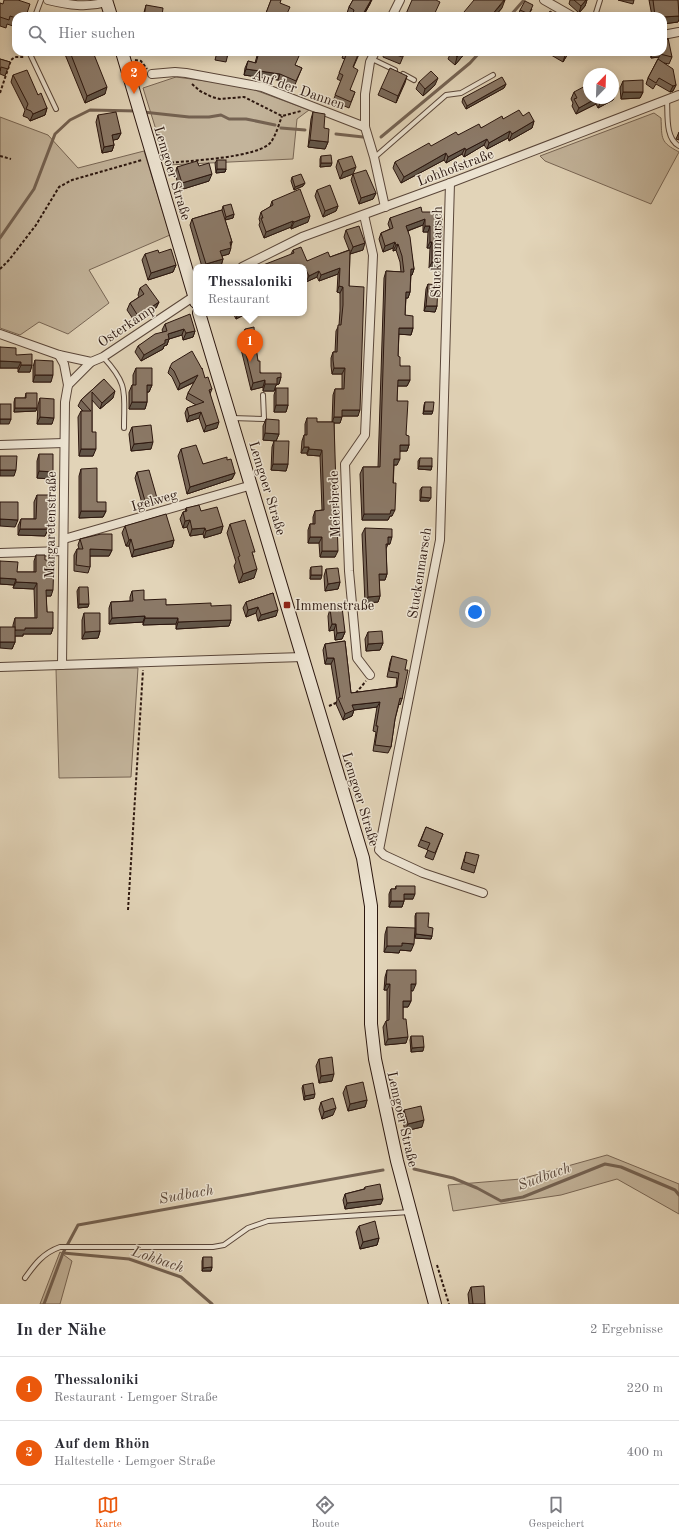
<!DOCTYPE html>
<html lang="de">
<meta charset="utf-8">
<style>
body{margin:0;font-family:"Old Standard TT",serif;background:#f2f2f3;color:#2b2b33}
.compass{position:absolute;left:583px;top:68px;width:36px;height:36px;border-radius:50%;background:#fff;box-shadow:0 2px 10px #0003;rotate:23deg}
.you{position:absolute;left:475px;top:612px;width:14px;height:14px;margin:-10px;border:3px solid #fff;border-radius:50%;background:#1a73e8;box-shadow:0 0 0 6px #1a73e833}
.badge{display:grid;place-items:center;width:26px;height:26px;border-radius:50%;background:#ea580c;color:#fff;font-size:13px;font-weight:700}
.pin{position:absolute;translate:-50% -33px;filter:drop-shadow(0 1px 2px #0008)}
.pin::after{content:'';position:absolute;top:21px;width:14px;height:12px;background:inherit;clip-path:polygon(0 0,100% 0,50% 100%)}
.popup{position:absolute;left:193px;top:264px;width:114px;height:52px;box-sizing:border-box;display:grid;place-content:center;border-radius:8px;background:#fff;filter:drop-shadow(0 1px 3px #0005);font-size:13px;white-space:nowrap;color:#7c7c81}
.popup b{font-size:15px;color:#2b2b33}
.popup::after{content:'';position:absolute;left:50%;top:100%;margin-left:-8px;border:8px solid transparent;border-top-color:#fff}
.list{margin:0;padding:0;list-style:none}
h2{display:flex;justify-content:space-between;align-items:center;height:52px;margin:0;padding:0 16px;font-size:17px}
h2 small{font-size:13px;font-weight:400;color:#7c7c81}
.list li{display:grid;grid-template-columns:26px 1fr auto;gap:12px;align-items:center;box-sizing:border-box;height:64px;padding:0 16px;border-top:1px solid #e1e1e2}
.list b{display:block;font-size:15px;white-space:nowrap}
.list p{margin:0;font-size:13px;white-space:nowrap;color:#7c7c81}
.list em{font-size:13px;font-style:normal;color:#7c7c81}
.icon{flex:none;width:22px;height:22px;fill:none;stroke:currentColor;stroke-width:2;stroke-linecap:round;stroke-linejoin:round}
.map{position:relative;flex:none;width:679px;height:1304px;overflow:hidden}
.search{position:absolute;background:#fff;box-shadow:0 2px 10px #0003;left:12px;right:12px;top:12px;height:44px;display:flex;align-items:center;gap:10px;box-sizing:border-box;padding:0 14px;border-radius:12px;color:#7c7c81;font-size:15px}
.sheet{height:180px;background:#fff}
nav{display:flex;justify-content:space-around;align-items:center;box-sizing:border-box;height:56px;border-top:1px solid #e1e1e2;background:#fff;font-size:11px;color:#7c7c81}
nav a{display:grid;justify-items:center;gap:2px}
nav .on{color:#ea580c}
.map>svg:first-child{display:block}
.green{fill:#c3b49b;stroke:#786655}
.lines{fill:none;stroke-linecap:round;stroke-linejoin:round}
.stream{stroke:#746252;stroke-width:3}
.lane-casing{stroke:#5a4639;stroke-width:6}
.street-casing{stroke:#5a4639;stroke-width:10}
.secondary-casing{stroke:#2c170f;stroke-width:14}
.path{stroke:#2c170f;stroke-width:2;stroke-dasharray:3 2;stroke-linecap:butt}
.lane{stroke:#ece3d1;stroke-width:4}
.street{stroke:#ece3d1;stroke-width:8}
.secondary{stroke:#ece3d1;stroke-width:12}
.wall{fill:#786859;stroke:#2c170f}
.shaded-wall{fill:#615548;stroke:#2c170f}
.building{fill:#8b7967;stroke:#2c170f}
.poi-dot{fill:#8f2418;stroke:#ece3d1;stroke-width:1.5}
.labels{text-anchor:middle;stroke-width:3;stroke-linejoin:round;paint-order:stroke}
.street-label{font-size:14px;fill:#2c170f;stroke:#ece3d1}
.poi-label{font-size:14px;fill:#2c170f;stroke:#ece3d1;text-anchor:start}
.water-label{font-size:15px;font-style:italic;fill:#5c493c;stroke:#ece3d1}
</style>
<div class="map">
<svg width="679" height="1304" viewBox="0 0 679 1304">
<rect width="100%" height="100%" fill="#e2d4b8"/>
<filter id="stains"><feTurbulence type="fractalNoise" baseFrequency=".005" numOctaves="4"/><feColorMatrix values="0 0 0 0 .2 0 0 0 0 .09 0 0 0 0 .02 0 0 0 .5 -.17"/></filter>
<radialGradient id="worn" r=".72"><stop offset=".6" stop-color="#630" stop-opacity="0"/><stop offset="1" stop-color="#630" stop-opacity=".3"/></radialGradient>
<g class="green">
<polygon points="176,77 244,86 309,110 297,119 293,159 167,165 143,88"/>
<path d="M654 113 661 118C662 139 660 142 679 152L651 204 545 161 540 156Z"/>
<polygon points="0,117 48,135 78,168 144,151 170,235 89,270 109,303 68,334 39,322 20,335 0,328"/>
<polygon points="138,668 131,777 59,778 56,669"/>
<polygon points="607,1155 679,1184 679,1214 617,1179 561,1195 453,1211 448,1185 521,1179"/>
<polygon points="60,1252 72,1261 60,1304 40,1304"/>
</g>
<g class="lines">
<g class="stream">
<polyline points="510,16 524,0"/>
<polyline points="143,112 189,117 209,117 221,115 229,119 246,119 275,125"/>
<polyline points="281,128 305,130"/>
<polyline points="336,134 363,137"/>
<polyline points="381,137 470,63 480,52"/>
<polyline points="0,238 34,189 55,134 70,120 90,110 137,111"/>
<polyline points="414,1169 453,1178 477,1188 501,1201 523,1197 605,1164 621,1167 675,1190 679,1195"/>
<polyline points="63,1253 129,1259 181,1277 212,1304"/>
<polyline points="44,1304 63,1253 78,1225 383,1170"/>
</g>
<defs>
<g id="lane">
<polyline points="35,16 41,0"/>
<polyline points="595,16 600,0"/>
<polyline points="29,52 56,109"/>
<polyline points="372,59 395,70"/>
<polyline points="403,74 414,80"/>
<path d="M667 100C668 115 665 138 679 146"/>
<polyline points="375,157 446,95 461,93 493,75"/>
<path d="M103 357C129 385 124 392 124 428"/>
<polyline points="232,418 264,419 263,395"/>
<path d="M25 1278C35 1264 43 1253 60 1247H213L224 1245 248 1228 268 1221 410 1212"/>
</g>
<g id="street">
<path d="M48 0C69 5 86 8 107 2"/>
<polyline points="544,0 572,16"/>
<polyline points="392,16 400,0"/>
<polyline points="663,35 679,32"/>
<polyline points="375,52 370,62 365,94 365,127 374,157 385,207"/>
<polyline points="152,74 175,72 186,73 262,87 365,127"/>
<polyline points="450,183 440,540 379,850 384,855 423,873 483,893"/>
<polyline points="364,215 373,255 365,435 345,464 349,571 357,658 370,675"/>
<polyline points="242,267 302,237 450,183 679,95"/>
<polyline points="0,334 59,355 91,362 103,357 196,295"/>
<polyline points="59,355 64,364 68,385"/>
<polyline points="0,445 64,443"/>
<polyline points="64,539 252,485"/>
<polyline points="0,553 63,551"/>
<polyline points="62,665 65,402 68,385 91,362"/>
<polyline points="0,667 303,657"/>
</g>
<g id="secondary">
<polyline points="106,0 111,16"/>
<polyline points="122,52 196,302"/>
<polyline points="199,313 363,858 371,906 371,1024 375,1059 397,1161 435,1304"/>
</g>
</defs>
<use href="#lane" class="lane-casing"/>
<use href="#street" class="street-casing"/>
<use href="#secondary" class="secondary-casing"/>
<g class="path">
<polyline points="135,60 141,61 147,69"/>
<polyline points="192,84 200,91 212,97 220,99 244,97 282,116 301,111"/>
<polyline points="0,93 11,60 15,57 24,57"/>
<polyline points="0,156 11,159"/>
<path d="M166 163C186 161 259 158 271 142 276 135 279 124 282 116"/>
<polyline points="0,269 9,260 36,225 59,187 72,180 142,160"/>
<polyline points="356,693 366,681"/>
<polyline points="329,706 338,702"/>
<polyline points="128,910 143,670"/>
<polyline points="437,1265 449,1304"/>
</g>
<use href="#lane" class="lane"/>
<use href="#street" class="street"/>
<use href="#secondary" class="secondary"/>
</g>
<g class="wall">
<polygon points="271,0 280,3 287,16 265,16"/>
<polygon points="353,0 372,0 364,15 351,16 347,13 349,7"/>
<polygon points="570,0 587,0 585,6 579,13 569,4"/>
<polygon points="618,0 634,0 633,4"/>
<polygon points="649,0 678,0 678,22 663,24 663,16 652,16"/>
<polygon points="0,3 16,16 16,27 7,24 6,28 0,26"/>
<polygon points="146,5 162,16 143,16"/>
<polygon points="502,8 495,16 462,16 464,12"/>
<polygon points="532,9 528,16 524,16 519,13 520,10"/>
<polygon points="64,52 93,52 105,94 85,103"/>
<polygon points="147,52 156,52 155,55 146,54"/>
<polygon points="217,52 230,52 229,54 228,54 226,62 215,60"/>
<polygon points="258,52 288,52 295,65 302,68 294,87 278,80 244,75 245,68 248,61 255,63"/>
<polygon points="344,52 360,52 353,68 350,90 355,92 349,108 333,101 341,81 337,79 345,59 342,58"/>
<polygon points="384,52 405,52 400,64 383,57"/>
<polygon points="451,52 466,52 455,65 448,59"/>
<polygon points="546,52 569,52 563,62"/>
<polygon points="650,52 663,52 672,57 669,64 664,63 676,85 673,91 670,92 656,84 653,89 646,84 648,78 659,57 651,58"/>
<polygon points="0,59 10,62 5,76 0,74"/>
<polygon points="13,75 38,95 47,108 45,115 30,121 28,118 23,116 25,110 11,82"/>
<polygon points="407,76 396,103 378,95 381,88"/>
<polygon points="623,81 643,92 640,98 621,99 620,88"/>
<polygon points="419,82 435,85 423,96 416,89"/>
<polygon points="506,84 504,88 466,109 462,102 463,98"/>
<polygon points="574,92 589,98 613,98 616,93 613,100 598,108 596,104 576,114 572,106 573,103 571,99"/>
<polygon points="313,112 324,128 328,142 325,149 308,147 311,119"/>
<polygon points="98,115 121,133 118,139 113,140 114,145 112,151 102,153 96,122"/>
<polygon points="523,116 534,121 532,128 509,141 508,138 487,149 484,145 464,157 462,154 446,163 444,160 401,183 393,168 395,162 458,135 481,128 503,119"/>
<polygon points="679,132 679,140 676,139"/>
<polygon points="321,156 331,166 320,167 320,159"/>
<polygon points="217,160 226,169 225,172 216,173 215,163"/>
<polygon points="338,160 376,193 373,199 359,204 351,180 353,174 340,179 336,167"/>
<polygon points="199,166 209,181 180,190 175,174 177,167"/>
<polygon points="292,177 305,183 303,186 294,190 291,181"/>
<polygon points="317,190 338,206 336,211 323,217 315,196"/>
<polygon points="272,201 308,222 291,229 291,227 264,238 259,225 260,222 259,219 261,212 270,207"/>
<polygon points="223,206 234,214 233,218 225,220 232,242 229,254 222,256 223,259 221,266 217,267 202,267 190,225 192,219 222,210"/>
<polygon points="422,212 440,247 437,268 429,268 430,248 427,248 428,232 423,232 423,225 408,231 414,269 412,275 411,275 410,292 408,298 406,298 405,315 413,328 411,335 399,334 398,356 400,366 410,380 407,386 397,386 397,401 406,435 409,445 407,451 400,451 397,465 394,465 392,516 390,516 388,520 362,520 360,474 363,467 378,467 384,278 386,271 401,272 400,262 396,250 393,251 393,248 383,252 379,239 381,233 390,229 388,224 390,218"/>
<polygon points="346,230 363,250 350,254 350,253 349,286 358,416 342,416 340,423 334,423 335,557 320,557 319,543 308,543 308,530 310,524 313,524 313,517 315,511 322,510 320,456 307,455 307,453 301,453 302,441 304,435 305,435 305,424 307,418 317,422 332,422 333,395 335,389 342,389 342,374 332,374 331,366 331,358 333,352 335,352 336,331 339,325 340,311 340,293 337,292 338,274 319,281 317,277 306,282 304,276 304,267 291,254 293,250 307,261 330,257 349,250 344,237"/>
<polygon points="159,253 176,265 173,272 148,280 142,260 145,254"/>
<polygon points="428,284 437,306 435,312 424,311 426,289"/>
<polygon points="140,288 159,302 156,308 135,322 127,310 130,303 139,297 138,295"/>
<polygon points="233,313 248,313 236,319"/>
<polygon points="165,324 195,331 193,337 183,340 182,335 169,339 167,345 164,346 163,349 141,361 135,352 138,346 163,332 162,330"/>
<polygon points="245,329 255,343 260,373 281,377 279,384 276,385 274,391 263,391 263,387 251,390 241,349 243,342 244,342 242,336"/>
<polygon points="0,347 16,355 32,365 30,372 18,372 18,368 0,368"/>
<polygon points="35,360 51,382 33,382 33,367"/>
<polygon points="170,367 205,378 212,389 210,394 217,428 204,432 199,418 187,422 185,413 187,408 196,405 186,399 188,393 195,382 178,390 172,377 168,373"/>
<polygon points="136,368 152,385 149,392 147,392 147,402 145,409 129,409 129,392 132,385 133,385 133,375"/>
<polygon points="104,379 113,398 100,409 92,400 92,432 93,456 79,456 78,417 81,411 83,411 78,406 81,400"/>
<polygon points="276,388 288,405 286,412 274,412 274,395"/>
<polygon points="26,393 36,411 14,412 14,402 15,398 25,398"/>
<polygon points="40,398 52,424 37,424 38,405"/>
<polygon points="425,402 432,414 423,414 424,405"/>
<polygon points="266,419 279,434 276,441 263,440 263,426"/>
<polygon points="132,427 151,449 131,451 129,434"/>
<polygon points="274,441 288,464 286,471 271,470 272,447"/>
<polygon points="181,449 203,464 227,460 235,473 232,479 187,494 178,456"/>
<polygon points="39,454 53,472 50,479 37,478 37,461"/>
<polygon points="420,458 432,466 431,470 418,469 418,461"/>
<polygon points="81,469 97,502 106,511 103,517 79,518 79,476"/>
<polygon points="137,472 157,498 155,504 143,507 135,478"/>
<polygon points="422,487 429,501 420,501 420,490"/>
<polygon points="37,495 51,526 48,526 48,529 45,536 18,535 18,526 21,519 34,519 34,502"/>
<polygon points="186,508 201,511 223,526 221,533 204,538 203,534 190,536 187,527 183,528 180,519 183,512 185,512"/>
<polygon points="230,524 253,555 254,578 239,583 234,566 236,562 227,533"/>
<polygon points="125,526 174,540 172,547 132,557 129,546 126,546 122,533"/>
<polygon points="365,528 390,544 388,544 386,549 387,574 385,580 379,580 380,596 378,602 365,603 362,534"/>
<polygon points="80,539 112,550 109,556 90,556 90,567 88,573 74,571 74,555 77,549 79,549 78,545"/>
<polygon points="36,555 45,560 51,596 46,596 47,612 53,628 51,634 23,634 23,636 15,636 15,642 12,649 13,625 15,618 35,618 34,589 13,588 14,585 0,584 0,561 17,572 34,572 34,561"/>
<polygon points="311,567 321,579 310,579 310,570"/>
<polygon points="326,569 340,582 338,589 325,591 324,576"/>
<polygon points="79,587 88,607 78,608 77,591"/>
<polygon points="132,591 144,600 166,605 211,606 231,620 229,626 176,629 176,624 143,625 143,622 109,624 109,608 111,602 130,601 130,597"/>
<polygon points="273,593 276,616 258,621 256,613 246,617 243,608 246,602"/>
<polygon points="330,609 345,632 342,639 335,640 334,630 329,631 328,616"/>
<polygon points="84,613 100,631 98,638 82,639 82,620"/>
<polygon points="368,632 383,643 380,650 366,651 365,639"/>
<polygon points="345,641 351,693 396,687 397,678 387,677 390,662 392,656 405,670 402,699 400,705 399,704 395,719 391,747 388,753 373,751 376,732 373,731 377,707 354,710 352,716 343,720 336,704 337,700 331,664 325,664 323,650 325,644"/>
<polygon points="426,827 443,834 433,860 425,857 428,850 418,846"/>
<polygon points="466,852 476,866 474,873 461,869"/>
<polygon points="396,886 413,899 404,899 404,901 402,907 389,907 389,894 391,889 395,889"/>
<polygon points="416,913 432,936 431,939 415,938 415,916"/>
<polygon points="387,927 411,951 400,950 399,953 384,952 385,934"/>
<polygon points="387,970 413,991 411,990 411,1001 408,1007 403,1007 403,1019 406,1043 385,1045 383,1027 386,1021 387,1021 387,990 384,990 385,977"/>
<polygon points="411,1036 423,1051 411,1052 410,1040"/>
<polygon points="319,1059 332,1081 319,1083 316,1066"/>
<polygon points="303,1085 314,1098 304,1100 302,1088"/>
<polygon points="346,1086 367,1100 365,1107 348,1111 343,1093"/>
<polygon points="321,1102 333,1115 322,1119 319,1109"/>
<polygon points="404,1110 422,1127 405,1131 402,1117"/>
<polygon points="365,1187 381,1204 345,1209 343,1200 345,1194 364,1189"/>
<polygon points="359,1226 379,1238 377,1245 360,1249 356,1232"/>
<polygon points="203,1257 212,1267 211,1271 202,1271 202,1261"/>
<polygon points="471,1287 485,1304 469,1304 468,1294"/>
</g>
<g class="shaded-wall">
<polygon points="371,0 370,4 363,16"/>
<polygon points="505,0 502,8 495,16 491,16"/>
<polygon points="586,0 587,0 585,6 579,13 581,6"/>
<polygon points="679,16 679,19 678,22 663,24 663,17"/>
<polygon points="462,52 466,52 455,65 457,57"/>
<polygon points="566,52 569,52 563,62"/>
<polygon points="653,52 662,52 659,57 651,58"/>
<polygon points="246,69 280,74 278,80 244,75"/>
<polygon points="407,76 405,83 396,103 398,96"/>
<polygon points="438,78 435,85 423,96 425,89"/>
<polygon points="506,84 504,88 466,109 467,106"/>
<polygon points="676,85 673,91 670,92 673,86"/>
<polygon points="107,87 105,94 85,103 87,96"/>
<polygon points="623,92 643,92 640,98 621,99"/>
<polygon points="616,93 613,100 598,108 601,101 606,98 613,98 613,94"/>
<polygon points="597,98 598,98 596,104 576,114 579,108"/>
<polygon points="47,108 45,115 30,121 33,114"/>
<polygon points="534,121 532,128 509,141 512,134"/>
<polygon points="510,131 508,138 487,149 489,143"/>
<polygon points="121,133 118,139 110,141 112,135"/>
<polygon points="487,139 484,145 464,157 466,150"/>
<polygon points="310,140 328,142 325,149 308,147"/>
<polygon points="114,145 112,151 102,153 104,147"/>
<polygon points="465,148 462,154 446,163 448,157"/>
<polygon points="446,153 444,160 401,183 404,177"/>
<polygon points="321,163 332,163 331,166 320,167"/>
<polygon points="356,167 353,174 340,179 343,172"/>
<polygon points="217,169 226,169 225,172 216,173"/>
<polygon points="212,174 209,181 180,190 182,183"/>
<polygon points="305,183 303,186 294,190 295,187"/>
<polygon points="376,193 373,199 359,204 361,198"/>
<polygon points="338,206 336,211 323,217 325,211"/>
<polygon points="234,214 233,218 225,220 226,217"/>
<polygon points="310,216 308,222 291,229 294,222"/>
<polygon points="425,219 423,225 404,232 406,226"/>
<polygon points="293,221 291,227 264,238 266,232"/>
<polygon points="425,226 430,226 428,232 423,232"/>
<polygon points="230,242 232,242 229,248 231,248 229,254 218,257 220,251"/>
<polygon points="395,242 393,248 383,252 385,246"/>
<polygon points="430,242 432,242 430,248 427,248"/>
<polygon points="365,243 363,250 350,254 353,247"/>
<polygon points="398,244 396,250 393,251 396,245"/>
<polygon points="223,259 221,266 217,267 205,267 206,264"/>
<polygon points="432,262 439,262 437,268 429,268"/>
<polygon points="176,265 173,272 148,280 151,273"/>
<polygon points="340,268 338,274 319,281 321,275"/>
<polygon points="411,269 414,269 412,275 409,275"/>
<polygon points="319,271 317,277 306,282 309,276"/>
<polygon points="339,286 343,287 340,293 337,292"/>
<polygon points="406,292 410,292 408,298 404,298"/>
<polygon points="159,302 156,308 135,322 138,316"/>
<polygon points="426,306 437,306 435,312 424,311"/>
<polygon points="238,313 248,313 236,319"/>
<polygon points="399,328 413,328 411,335 397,334"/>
<polygon points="184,329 182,335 169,339 167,345 164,346 163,349 141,361 144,355 168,334"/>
<polygon points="195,331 193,337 183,340 186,333"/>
<polygon points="0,361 21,362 18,368 0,368"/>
<polygon points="21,365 32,365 30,372 18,372"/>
<polygon points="334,368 345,368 342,374 332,374"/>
<polygon points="35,375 53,375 51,382 33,382"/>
<polygon points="198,375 196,381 178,390 180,384"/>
<polygon points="281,377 279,384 276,385 274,391 263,391 265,384 277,378"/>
<polygon points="265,380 263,387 251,390 253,383"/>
<polygon points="398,380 410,380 407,386 395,386"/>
<polygon points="147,385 152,385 149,392 145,392"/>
<polygon points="115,391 113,398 100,409 102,403"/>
<polygon points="132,402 147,402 145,409 129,409"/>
<polygon points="276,405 288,405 286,412 274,412"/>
<polygon points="15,408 37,408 36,411 14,412"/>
<polygon points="342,410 360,410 358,416 340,416"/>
<polygon points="424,411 433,411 432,414 423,414"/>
<polygon points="201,412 199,418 187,422 189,416"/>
<polygon points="40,417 54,418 52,424 37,424"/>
<polygon points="334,417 342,417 340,423 332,423"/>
<polygon points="0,419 11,419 9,424 0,424"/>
<polygon points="219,422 217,428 204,432 206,426"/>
<polygon points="265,433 279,434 276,441 263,440"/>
<polygon points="153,442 151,449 131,451 134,444"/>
<polygon points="400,445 409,445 407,451 398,451"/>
<polygon points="304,447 309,447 307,453 301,453"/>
<polygon points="81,449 96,449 93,456 79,456"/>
<polygon points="309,449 322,450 320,456 307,455"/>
<polygon points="394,459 400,459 397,465 392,465"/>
<polygon points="273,464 288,464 286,471 271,470"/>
<polygon points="419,466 432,466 431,470 418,469"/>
<polygon points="0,470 16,470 14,476 0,476"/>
<polygon points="39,471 53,472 50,479 37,478"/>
<polygon points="235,473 232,479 187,494 190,487"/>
<polygon points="421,497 431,498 429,501 420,501"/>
<polygon points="157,498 155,504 143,507 145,501"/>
<polygon points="391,510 395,510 392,516 390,516 388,520 362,520 364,514"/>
<polygon points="81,511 106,511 103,517 79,518"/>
<polygon points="0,519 18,520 15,527 0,526"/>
<polygon points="48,519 53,520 51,526 46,526"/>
<polygon points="190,520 187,527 183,528 185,521"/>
<polygon points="223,526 221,533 204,538 206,531"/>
<polygon points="205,528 203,534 190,536 192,529"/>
<polygon points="20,529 48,529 45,536 18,535"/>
<polygon points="310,537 322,537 319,543 308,543"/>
<polygon points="388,537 392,537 390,544 386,544"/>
<polygon points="131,539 129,546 126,546 129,540"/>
<polygon points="174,540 172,547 132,557 134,550"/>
<polygon points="90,549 112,550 109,556 88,556"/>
<polygon points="322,551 338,551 335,557 320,557"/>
<polygon points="257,569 254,578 239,583 243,574"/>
<polygon points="379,574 387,574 385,580 376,580"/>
<polygon points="311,575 322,575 321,579 310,579"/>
<polygon points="0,578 16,579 14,585 0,584"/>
<polygon points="16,582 37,583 34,589 13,588"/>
<polygon points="340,582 338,589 325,591 328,584"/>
<polygon points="46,590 53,590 51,596 44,596"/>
<polygon points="380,596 378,602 365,603 368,597"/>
<polygon points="79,604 89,604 88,607 78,608"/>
<polygon points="258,607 256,613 246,617 248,610"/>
<polygon points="278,610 276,616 258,621 261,615"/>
<polygon points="145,616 143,622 109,624 112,618"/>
<polygon points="145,618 178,618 176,624 143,625"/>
<polygon points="231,620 229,626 176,629 178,622"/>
<polygon points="332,624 336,624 334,630 329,631"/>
<polygon points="25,628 53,628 51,634 23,634 23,636 13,636 15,630"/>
<polygon points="100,631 98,638 82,639 85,632"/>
<polygon points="345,632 342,639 335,640 337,633"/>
<polygon points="0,642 15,642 12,649 0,648"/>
<polygon points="383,643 380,650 366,651 368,644"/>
<polygon points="327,658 334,658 331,664 325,664"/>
<polygon points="380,702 377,707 354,710 352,716 343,720 345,714 352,705"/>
<polygon points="404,894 415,894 413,899 402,899"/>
<polygon points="391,901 404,901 402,907 389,907"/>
<polygon points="416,934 432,936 431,939 415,938"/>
<polygon points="402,943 414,944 411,951 400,950 399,953 384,952 387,946"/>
<polygon points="386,984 390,984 387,990 384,990"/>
<polygon points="411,984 416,984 413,991 408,990"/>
<polygon points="403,1001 411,1001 408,1007 400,1007"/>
<polygon points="408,1037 406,1043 385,1045 388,1039"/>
<polygon points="424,1047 423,1051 411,1052 412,1048"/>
<polygon points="334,1074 332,1081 319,1083 321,1076"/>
<polygon points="315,1094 314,1098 304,1100 305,1096"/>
<polygon points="367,1100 365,1107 348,1111 350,1104"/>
<polygon points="336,1108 333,1115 322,1119 324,1112"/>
<polygon points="424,1120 422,1127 405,1131 408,1124"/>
<polygon points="383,1199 381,1204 345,1209 347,1203"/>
<polygon points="379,1238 377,1245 360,1249 363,1242"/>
<polygon points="212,1267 211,1271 202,1271 203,1268"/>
</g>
<g class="building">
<polygon points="4,0 18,0 30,4 26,16 16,16 16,18 10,16 9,20 0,17 0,3 3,4"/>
<polygon points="271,0 281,0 280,3 290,7 286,16 273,16 266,13"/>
<polygon points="353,0 371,0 363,14 366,16 352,16 354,10 349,7"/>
<polygon points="412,0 436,0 440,2 434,15 436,16 405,16"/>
<polygon points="474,0 504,0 491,16 469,16 464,12"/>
<polygon points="574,0 586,0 581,6"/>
<polygon points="653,0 678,0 679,16 663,17 663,16 655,16"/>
<polygon points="525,1 533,5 529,14 520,10"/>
<polygon points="146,5 163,8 162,16 144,16"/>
<polygon points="550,11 558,16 547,16"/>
<polygon points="668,38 672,57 660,54 661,52 663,52 663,41 667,40"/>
<polygon points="70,52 93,52 107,87 87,96"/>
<polygon points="218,52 229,52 228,56 218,54"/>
<polygon points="259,52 288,52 299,56 295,65 302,68 296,81 280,74 246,69 248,61 256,63"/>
<polygon points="345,52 359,52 353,67 358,70 350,90 355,92 351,102 335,95 343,75 339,73 347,53"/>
<polygon points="389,52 404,52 402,57"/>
<polygon points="453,52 462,52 457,57"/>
<polygon points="0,59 10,62 8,69 1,67 0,71"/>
<polygon points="658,59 673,69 676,85 673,86 659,78 656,83 648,78"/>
<polygon points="390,68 407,76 398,96 381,88"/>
<polygon points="27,70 38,95 41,93 47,108 33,114 31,111 26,109 28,104 13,75"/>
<polygon points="431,71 438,78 425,89 419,82"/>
<polygon points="502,77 506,84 467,106 463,98"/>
<polygon points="643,80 643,92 623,92 623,81"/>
<polygon points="589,84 589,98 597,98 579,108 574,99 577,98 574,92"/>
<polygon points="613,88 616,93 613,94"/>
<polygon points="599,98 606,98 601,101"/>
<polygon points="519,110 523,116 529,112 534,121 512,134 510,131 489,143 487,139 466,150 465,148 448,157 446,153 404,177 395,162 429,143 431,146 456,132 458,135 479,124 481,128 502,116 503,119"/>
<polygon points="116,112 121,133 112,135 114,145 104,147 98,115"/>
<polygon points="313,112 325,114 324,128 329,129 328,142 310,140"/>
<polygon points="331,155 332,163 321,163 321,156"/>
<polygon points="352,156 356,167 343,172 338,160"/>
<rect x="217" y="160" width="9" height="9"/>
<polygon points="197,161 199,166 209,163 212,174 182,183 177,167"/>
<polygon points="366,170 376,193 361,198 353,174"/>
<polygon points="301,174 305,183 295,187 292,177"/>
<polygon points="330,185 338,206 325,211 317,190"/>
<polygon points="300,189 310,216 294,222 293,221 266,232 261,218 263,218 261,212 273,205 272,201"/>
<polygon points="231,204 234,214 226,217 223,206"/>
<polygon points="421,207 422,212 442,212 442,242 440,242 439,262 432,262 432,242 430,242 430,226 425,226 425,219 406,226 410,237 414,269 411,269 410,292 406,292 405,315 413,316 413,328 399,328 398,356 400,357 400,366 410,366 410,380 398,380 397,401 408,401 406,435 409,436 409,445 400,445 400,459 394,459 393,483 396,483 395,510 391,510 390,514 364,514 363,467 380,467 386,271 404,272 402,256 398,244 396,245 395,242 385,246 381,233 393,228 390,218"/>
<polygon points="222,210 232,242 230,242 231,248 220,251 223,259 206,264 192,219"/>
<polygon points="359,226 365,243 353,247 346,230"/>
<polygon points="301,247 307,261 328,252 330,257 350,250 349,286 364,287 360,410 342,410 342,417 334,417 335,389 344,389 345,368 334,368 333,360 333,352 337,352 338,325 341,325 343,305 343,287 339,286 340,268 321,275 319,271 309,276 306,270 304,271 304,267 258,267 294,253 293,250"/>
<polygon points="171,249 176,265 151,273 145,254 158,250 159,253"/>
<polygon points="146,284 159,302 138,316 130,303 144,294 140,288"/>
<polygon points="428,284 438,285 437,306 426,306"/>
<polygon points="190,314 195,331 186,333 184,329 168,334 169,339 165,340 165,343 144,355 138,346 155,334 167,331 165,324"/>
<polygon points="254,327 255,343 258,361 260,361 260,373 281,373 281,377 277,378 277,384 265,384 265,380 253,383 243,342 248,341 245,329"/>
<polygon points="0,347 16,348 16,355 32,354 32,365 21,365 21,362 0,361"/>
<polygon points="192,351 202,369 202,368 205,378 208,377 212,389 209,390 219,422 206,426 201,412 189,416 187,408 204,402 188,393 198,375 180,384 174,371 170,367 172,363"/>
<polygon points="35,360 53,361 53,375 35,375"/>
<polygon points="136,368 152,368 152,385 147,385 147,402 132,402 132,385 136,385"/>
<polygon points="104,379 115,391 102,403 92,392 92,432 96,432 96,449 81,449 81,411 91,411 81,400"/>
<rect x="276" y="388" width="12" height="17"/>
<polygon points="26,393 37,393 37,408 15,408 15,398 26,398"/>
<polygon points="40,398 54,399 54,418 40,417"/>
<polygon points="425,402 434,402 433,411 424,411"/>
<rect x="0" y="404" width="11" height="15"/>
<polygon points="307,418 317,418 317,422 334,422 338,551 322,551 322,537 310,537 310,524 315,524 315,511 324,510 322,450 309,449 309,447 304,447 304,435 307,435"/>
<polygon points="266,419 279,420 279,434 265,433"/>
<polygon points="151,425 153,442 134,444 132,427"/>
<polygon points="274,441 289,441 288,464 273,464"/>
<polygon points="196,445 203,464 227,457 227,460 231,459 235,473 190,487 181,449"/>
<polygon points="39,454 53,454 53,472 39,471"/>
<polygon points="0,456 17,456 16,470 0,470"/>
<polygon points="420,458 432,458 432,466 419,466"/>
<polygon points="97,468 97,502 106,502 106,511 81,511 81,469"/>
<polygon points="149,470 157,498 145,501 137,472"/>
<polygon points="422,487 431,487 431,498 421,497"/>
<polygon points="37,495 54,495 53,520 48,519 48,529 20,529 21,519 36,519"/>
<polygon points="0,502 18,502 18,520 0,519"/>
<polygon points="199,505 201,511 217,507 223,526 206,531 205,528 192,529 190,520 185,521 183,512 187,511 186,508"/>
<polygon points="166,514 174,540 134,550 131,539 129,540 125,526"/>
<polygon points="245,520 255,552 252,552 257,569 243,574 238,557 240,556 230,524"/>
<polygon points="365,528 392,529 392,537 388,537 388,544 386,544 387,574 379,574 380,596 368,597"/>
<polygon points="101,534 112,534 112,550 90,549 90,567 76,565 77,549 83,549 80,539"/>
<polygon points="36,555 45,555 45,560 54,560 53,590 46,590 47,612 53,612 53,628 25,628 25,630 15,630 15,618 37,618 37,583 16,582 16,579 0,578 0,561 18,562 17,572 36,572"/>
<polygon points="322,566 322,575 311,575 311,567"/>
<polygon points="338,568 340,582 328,584 326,569"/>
<polygon points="79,587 88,587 89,604 79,604"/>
<polygon points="144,590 144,600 166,599 166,605 211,603 211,606 231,605 231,620 178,622 178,618 145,618 145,616 112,618 111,602 133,601 132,591"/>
<polygon points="273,593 278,610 261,615 258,607 248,610 246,602"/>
<polygon points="342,607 345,632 337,633 336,624 332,624 330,609"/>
<polygon points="84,613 100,613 100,631 85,632"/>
<rect x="0" y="627" width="15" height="15"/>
<polygon points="382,631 383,643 368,644 368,632"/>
<polygon points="345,641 351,693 397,687 399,673 389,671 392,656 407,660 405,670 408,670 402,699 400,698 395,719 391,747 375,745 378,726 376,726 380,702 352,705 354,710 345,714 338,698 340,697 334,658 327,658 325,644"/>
<polygon points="426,827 443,834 435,853 427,850 430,843 421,840"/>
<polygon points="466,852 479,855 476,866 464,862"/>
<polygon points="396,886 415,886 415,894 404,894 404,901 391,901 391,889 396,889"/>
<polygon points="416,913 429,913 428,927 433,928 432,936 416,934"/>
<polygon points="387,927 415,928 414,944 402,943 402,946 387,946"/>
<polygon points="387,970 416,970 416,984 411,984 411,1001 403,1001 403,1019 406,1019 408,1037 388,1039 386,1021 389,1020 390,984 386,984"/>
<polygon points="411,1036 423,1036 424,1047 412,1048"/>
<polygon points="332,1057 334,1074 321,1076 319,1059"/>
<polygon points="363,1082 367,1100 350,1104 346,1086"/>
<polygon points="313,1083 315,1094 305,1096 303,1085"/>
<polygon points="333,1098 336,1108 324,1112 321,1102"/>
<polygon points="421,1106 424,1120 408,1124 404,1110"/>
<polygon points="380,1184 383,1199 347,1203 345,1194 365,1189 365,1187"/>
<polygon points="375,1221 379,1238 363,1242 359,1226"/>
<polygon points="203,1257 212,1257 212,1267 203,1268"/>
<polygon points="484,1286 485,1304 473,1304 471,1287"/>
</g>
<rect class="poi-dot" x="283" y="601" width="8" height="8" rx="2"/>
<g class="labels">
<g class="street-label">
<text transform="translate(299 89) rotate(19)" y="5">Auf der Dannen</text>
<text transform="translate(455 167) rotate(-21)" y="5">Lohhofstraße</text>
<text transform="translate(173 173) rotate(73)" y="5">Lemgoer Straße</text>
<text transform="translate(436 252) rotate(-89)" y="5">Stuckenmarsch</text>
<text transform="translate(126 325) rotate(-34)" y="5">Osterkamp</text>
<text transform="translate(268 488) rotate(73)" y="5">Lemgoer Straße</text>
<text transform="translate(154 500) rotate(-16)" y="5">Igelweg</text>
<text transform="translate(334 504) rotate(-92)" y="5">Meierbrede</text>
<text transform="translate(50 525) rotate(-89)" y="5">Margaretenstraße</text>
<text transform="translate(419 573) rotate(-81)" y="5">Stuckenmarsch</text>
<text transform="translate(361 799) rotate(73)" y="5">Lemgoer Straße</text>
<text transform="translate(403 1119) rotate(77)" y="5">Lemgoer Straße</text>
</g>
<g class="poi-label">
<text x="295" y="610">Immenstraße</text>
</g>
<g class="water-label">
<text transform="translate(544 1176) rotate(-20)" y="5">Sudbach</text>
<text transform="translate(186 1194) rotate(-10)" y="5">Sudbach</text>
<text transform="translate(158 1259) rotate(19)" y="5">Lohbach</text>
</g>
</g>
<rect width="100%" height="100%" filter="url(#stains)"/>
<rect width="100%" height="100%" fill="url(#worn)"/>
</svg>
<svg class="compass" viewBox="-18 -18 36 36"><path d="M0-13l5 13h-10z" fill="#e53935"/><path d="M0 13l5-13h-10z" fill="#7c7c81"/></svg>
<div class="you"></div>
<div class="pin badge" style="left:250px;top:362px">1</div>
<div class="popup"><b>Thessaloniki</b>Restaurant</div>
<div class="pin badge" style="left:134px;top:94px">2</div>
<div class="search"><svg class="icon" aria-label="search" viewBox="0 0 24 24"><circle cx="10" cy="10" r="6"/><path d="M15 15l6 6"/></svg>Hier suchen</div>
</div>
<section class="sheet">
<h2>In der Nähe<small>2 Ergebnisse</small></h2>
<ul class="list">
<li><span class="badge">1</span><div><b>Thessaloniki</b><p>Restaurant · Lemgoer Straße</p></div><em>220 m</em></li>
<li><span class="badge">2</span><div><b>Auf dem Rhön</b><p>Haltestelle · Lemgoer Straße</p></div><em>400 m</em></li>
</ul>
</section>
<nav>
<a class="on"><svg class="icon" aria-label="map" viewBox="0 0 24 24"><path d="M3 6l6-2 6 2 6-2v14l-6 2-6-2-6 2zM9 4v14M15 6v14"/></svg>Karte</a>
<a><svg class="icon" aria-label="directions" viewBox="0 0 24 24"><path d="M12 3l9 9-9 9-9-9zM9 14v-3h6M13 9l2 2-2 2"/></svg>Route</a>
<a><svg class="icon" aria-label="saved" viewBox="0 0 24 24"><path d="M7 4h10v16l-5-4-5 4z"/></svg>Gespeichert</a>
</nav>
